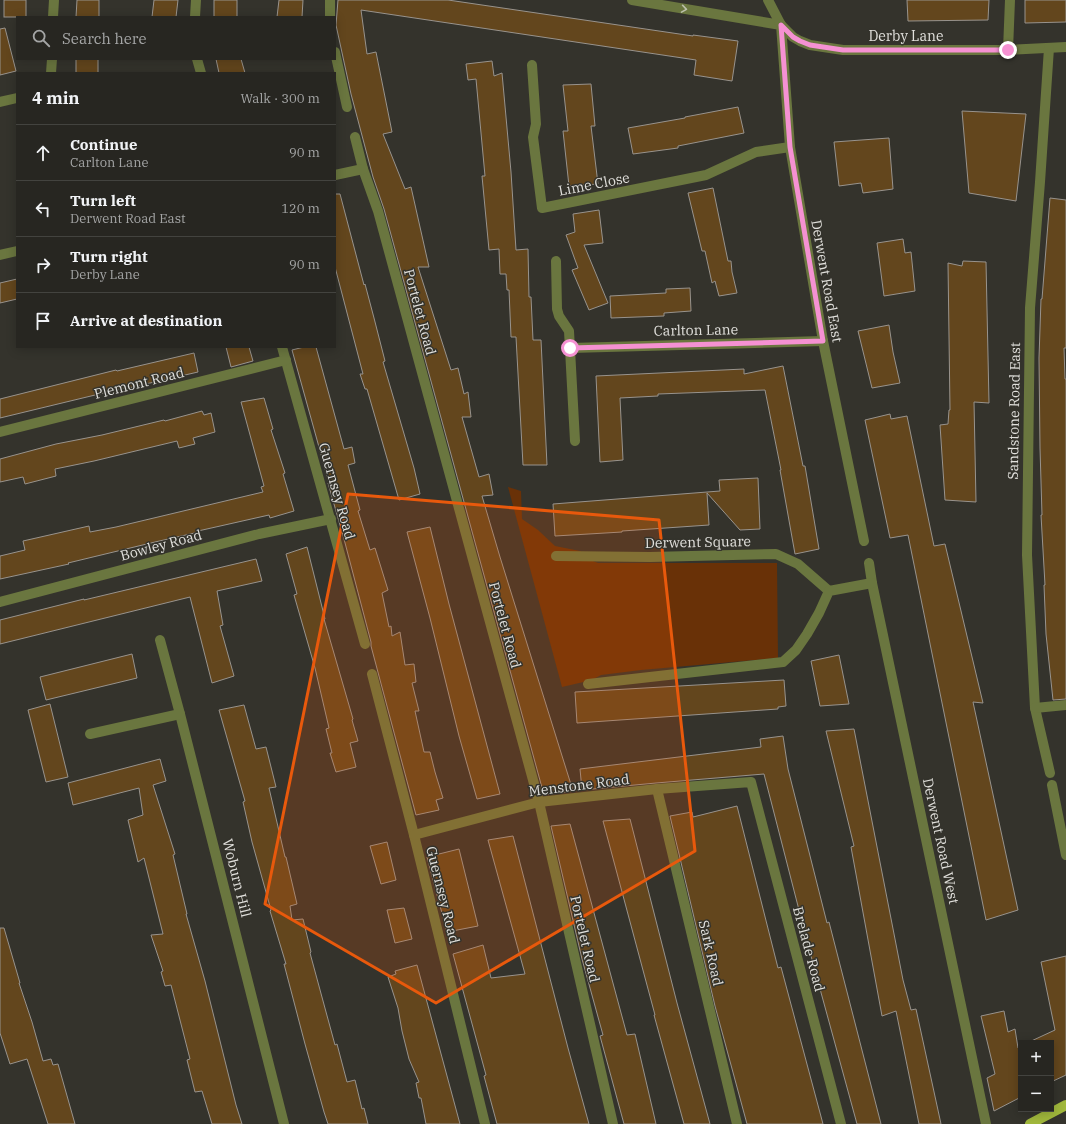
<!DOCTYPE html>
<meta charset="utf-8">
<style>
body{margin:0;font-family:"IBM Plex Serif",serif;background:#2f2e2a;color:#f1f3f6}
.controls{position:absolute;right:12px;bottom:12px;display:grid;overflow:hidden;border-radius:0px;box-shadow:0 2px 10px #0003}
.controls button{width:36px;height:36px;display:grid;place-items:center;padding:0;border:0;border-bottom:1px solid #43433f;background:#272621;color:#f1f3f6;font:20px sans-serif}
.stop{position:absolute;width:12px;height:12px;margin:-9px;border:3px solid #f591d2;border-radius:50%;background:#fff}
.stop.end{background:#f591d2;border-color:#fff;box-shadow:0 1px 4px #0008}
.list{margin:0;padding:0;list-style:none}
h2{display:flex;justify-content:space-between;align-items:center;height:52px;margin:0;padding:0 16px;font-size:17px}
h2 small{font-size:13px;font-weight:400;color:#a4a5a5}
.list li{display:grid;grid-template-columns:26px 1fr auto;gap:12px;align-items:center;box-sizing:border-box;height:56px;padding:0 16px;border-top:1px solid #43433f}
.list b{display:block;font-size:15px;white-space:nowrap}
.list p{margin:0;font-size:13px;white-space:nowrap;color:#a4a5a5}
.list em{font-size:13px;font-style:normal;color:#a4a5a5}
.icon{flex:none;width:22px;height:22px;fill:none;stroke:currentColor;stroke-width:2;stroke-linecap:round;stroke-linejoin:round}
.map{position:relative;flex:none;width:1066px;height:1124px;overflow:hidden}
.search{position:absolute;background:#272621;box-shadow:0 2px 10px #0003;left:16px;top:16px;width:320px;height:44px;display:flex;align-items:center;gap:10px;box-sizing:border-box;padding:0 14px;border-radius:0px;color:#a4a5a5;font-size:15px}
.panel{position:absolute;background:#272621;box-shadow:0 2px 10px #0003;left:16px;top:72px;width:320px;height:276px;border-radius:0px}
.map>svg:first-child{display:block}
.green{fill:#693107}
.building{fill:#63461d;stroke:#98938d}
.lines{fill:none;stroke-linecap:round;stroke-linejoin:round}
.minor{stroke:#6a763f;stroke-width:10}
.major{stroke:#a1b83c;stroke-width:10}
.oneway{stroke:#bdc0ad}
.route{stroke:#f591d2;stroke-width:5}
.marked{fill:#e8590c;fill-opacity:0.2;stroke:#e8590c;stroke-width:3;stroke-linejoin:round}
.labels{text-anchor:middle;stroke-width:3;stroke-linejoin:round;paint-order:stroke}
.street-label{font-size:14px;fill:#e1e0dc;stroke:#34332c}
</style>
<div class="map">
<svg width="1066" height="1124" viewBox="0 0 1066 1124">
<rect width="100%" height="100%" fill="#34332c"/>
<polygon class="green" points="508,487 521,491 522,519 538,530 555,546 580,551 593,561 598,563 777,563 778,658 641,670 601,675 592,680 562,687"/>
<g class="building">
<rect x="4" y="0" width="22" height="17"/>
<polygon points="77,0 99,0 99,17 76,17"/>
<polygon points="154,0 178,0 176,17 152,17"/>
<rect x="214" y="0" width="23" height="17"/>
<polygon points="279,0 303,0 302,17 277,17"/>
<polygon points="338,0 448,0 693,36 693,35 738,41 732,81 694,75 696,60 361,10 367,54 376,52 392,132 383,134 405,189 411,187 429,267 418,267 451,370 458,368 464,394 468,392 471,417 462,417 479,477 489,474 493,495 482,496 500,557 573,791 544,795 384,209 373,177 351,94 336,25"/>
<polygon points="907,0 989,0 988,20 908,21"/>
<polygon points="1025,0 1066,0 1066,22 1025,23"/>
<polygon points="5,28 16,71 0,75 0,29"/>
<rect x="76" y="59" width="22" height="14"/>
<polygon points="216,59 241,59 245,73 219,73"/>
<polygon points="492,61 494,76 502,73 511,172 516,250 528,249 529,297 531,297 533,340 541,340 547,465 523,465 516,337 511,337 509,290 507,290 506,274 500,274 499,249 489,250 482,176 485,176 476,79 468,80 466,64"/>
<polygon points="591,84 595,126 591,126 598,184 569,186 563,131 568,131 563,85"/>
<polygon points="738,107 744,133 678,146 678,148 633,154 628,128 685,118 685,117"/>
<polygon points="962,111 1026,114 1016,201 969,193"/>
<polygon points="889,138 893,189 863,193 861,183 839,186 834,142"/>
<polygon points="713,188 728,261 731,261 732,272 737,293 719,296 715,281 712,283 705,251 702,251 688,193"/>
<polygon points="335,194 340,194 364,285 365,284 374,318 385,361 383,362 414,468 420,494 399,500 367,389 365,389 360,374 363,374 335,267"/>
<polygon points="1050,198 1066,200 1066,348 1064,348 1065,379 1066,379 1066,699 1053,700 1046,634 1044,585 1045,585 1041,515 1042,515 1040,448 1039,358 1041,299 1042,299"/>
<polygon points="599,210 603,243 584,245 608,303 589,310 572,270 578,268 566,235 575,232 573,214"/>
<polygon points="903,239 905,253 911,252 915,291 884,296 877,243"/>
<polygon points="963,261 986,262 989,403 974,402 976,502 945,500 940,425 948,424 949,410 950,410 948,263 962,266"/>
<polygon points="17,279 17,299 0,303 0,283"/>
<polygon points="690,288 691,311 664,313 664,316 611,318 610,296 666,293 666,289"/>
<polygon points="889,325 893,352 900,383 872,388 858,331"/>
<polygon points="226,347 249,347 253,361 231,367"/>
<polygon points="304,347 316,347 344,449 352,447 355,463 348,465 360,510 358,511 370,550 375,548 388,590 382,593 389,627 391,626 392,636 400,632 405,665 414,664 416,682 412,683 419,711 415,711 424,752 430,752 435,772 443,798 436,800 439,810 416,815 371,646 371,642 344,539 328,483 329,483 292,350"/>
<polygon points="194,353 198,372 124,389 124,388 0,418 0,399 116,370 117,371"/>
<polygon points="783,366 803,466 805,466 819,549 795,554 780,470 781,470 765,390 658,394 658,396 620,398 623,460 600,462 596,376 744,369 744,374"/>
<polygon points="264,398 273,429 271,430 285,473 283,474 294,511 270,518 269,515 198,531 199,532 155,542 68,563 69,564 0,579 0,556 25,550 23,541 89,526 90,532 116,527 263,492 261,487 264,486 241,402"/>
<polygon points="202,411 204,415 211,413 215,432 193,438 195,444 179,448 177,441 94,461 55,469 56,476 25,484 23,477 0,482 0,459 56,444 102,435 164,420 165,421"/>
<polygon points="890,414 891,419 907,416 934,546 945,544 983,703 973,702 1018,910 986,920 908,535 890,538 865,420"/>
<polygon points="758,478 760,529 740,530 707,493 709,525 622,531 622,532 555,536 553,504 720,491 719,480"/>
<polygon points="430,527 449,604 500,794 477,799 459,736 430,618 407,532"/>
<polygon points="307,547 325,619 324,619 353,719 352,720 358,741 350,743 356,767 336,772 330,753 332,753 326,729 329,728 315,668 294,595 297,594 286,554"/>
<polygon points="256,559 262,581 217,591 223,625 220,626 234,676 212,683 190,597 0,644 0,620 84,599 84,600"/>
<polygon points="132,654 137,678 46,700 40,677"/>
<polygon points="839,655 849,704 820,706 811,661"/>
<polygon points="784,680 786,706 778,707 778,709 577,723 575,692"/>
<polygon points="50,704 68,777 46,782 28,710"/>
<polygon points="244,705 256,749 266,747 276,787 269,788 285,857 286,857 297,904 290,906 292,920 303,919 311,952 310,953 335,1045 337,1044 347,1082 355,1080 362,1109 364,1108 368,1124 328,1124 324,1112 305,1044 284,964 286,964 270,911 271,910 252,842 243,802 245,801 219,710"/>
<polygon points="854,729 903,980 911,1010 916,1009 941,1124 919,1124 896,1011 882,1016 851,847 854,846 826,731"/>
<polygon points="783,736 788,769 827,923 829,922 881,1124 857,1124 808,945 764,774 656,783 582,790 580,769 761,747 760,739"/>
<polygon points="160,759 166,781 153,785 175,854 173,855 187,914 186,914 205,981 236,1105 242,1124 212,1124 202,1091 195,1092 187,1060 190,1059 171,985 165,986 161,972 163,971 151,935 163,934 144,858 138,862 128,820 143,815 139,788 73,805 68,783"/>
<polygon points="737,806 778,968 781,967 823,1124 747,1124 715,1006 670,816 692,812 693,817"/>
<polygon points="630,819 677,1003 710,1124 684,1124 654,1015 655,1015 603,821"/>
<polygon points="570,824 627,1035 635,1034 656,1124 624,1124 600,1036 603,1035 582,959 551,826"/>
<polygon points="513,836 568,1048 589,1124 497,1124 484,1076 486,1075 453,954 483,945 491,978 525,974 488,840"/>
<polygon points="387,842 396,880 381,884 370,846"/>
<polygon points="459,849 478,926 447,932 427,857"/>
<polygon points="404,908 412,939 395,943 387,910"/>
<polygon points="0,928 4,928 20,983 19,983 32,1022 43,1061 51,1059 53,1065 58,1064 75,1124 48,1124 27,1059 10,1064 0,1033"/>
<polygon points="1066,956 1066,1075 1051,1082 1051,1043 1027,1043 1055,1030 1041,962"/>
<polygon points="417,965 460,1124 426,1124 421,1098 419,1098 416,1083 419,1082 409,1059 402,1031 398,1008 388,977 396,974 395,971"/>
<polygon points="1004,1011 1008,1032 1015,1029 1018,1048 1021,1046 1021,1097 994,1111 987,1078 995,1074 981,1016"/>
</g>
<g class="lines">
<g class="minor">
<polyline points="632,0 781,25 790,147 823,341 864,541"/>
<polyline points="768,0 781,25 793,37 800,41 810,45 843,50 1008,50 1066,47"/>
<polyline points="53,17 54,0"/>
<polyline points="195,17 196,0"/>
<polyline points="330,17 330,0"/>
<polyline points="1049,48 1040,182 1030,308 1027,555 1035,708 1050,773"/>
<polyline points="1008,50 1010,0"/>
<polyline points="335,52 347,107"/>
<polyline points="197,59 201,73"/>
<polyline points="532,65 536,124 533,137 542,208 706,175 756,152 790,147"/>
<polyline points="51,73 52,59"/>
<polyline points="0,102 17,98"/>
<polyline points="355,137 363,169 378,211 539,802 613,1124"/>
<polyline points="335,175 363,169"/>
<polyline points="0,255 17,251"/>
<polyline points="556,261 557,309 559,316 569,331 575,441"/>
<polyline points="282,347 365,644"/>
<polyline points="570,348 823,341"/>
<polyline points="0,432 286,360"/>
<polyline points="556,556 650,557 776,554 798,564 829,591"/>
<polyline points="869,563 872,583 986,1124"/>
<polyline points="0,602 259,534 331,519"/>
<polyline points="160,640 180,714 284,1124"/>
<polyline points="372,674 414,835 485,1124"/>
<polyline points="588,684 783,662 796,650 807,634 819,613 829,591 872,583"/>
<polyline points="1035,708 1066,705"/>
<polyline points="90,734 180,714"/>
<polyline points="1052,785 1066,855"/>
<polyline points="657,789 737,1124"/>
<polyline points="414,835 539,802 657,789 751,782 841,1124"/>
</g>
<polyline class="major" points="1030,1124 1066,1105"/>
</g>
<defs><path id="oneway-chevron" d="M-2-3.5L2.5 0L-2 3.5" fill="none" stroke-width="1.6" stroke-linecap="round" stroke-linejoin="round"/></defs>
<use class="oneway" href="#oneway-chevron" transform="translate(684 9) rotate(9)"/>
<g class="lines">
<polyline class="route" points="570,348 823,341 790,147 781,25 793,37 800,41 810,45 843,50 1008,50"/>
</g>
<path class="marked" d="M348 494 659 520 695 851 436 1003 265 904Z"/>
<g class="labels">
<g class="street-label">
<text x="906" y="41">Derby Lane</text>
<text transform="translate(594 184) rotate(-11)" y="5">Lime Close</text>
<text transform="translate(827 281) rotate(80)" y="5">Derwent Road East</text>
<text transform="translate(420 312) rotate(75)" y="5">Portelet Road</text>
<text transform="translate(696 330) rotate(-1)" y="5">Carlton Lane</text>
<text transform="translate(139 383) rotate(-14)" y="5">Plemont Road</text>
<text transform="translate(1014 411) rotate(-89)" y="5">Sandstone Road East</text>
<text transform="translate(337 491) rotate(74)" y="5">Guernsey Road</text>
<text transform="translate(698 542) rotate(-1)" y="5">Derwent Square</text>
<text transform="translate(161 545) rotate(-15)" y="5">Bowley Road</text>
<text transform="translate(505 625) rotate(75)" y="5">Portelet Road</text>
<text transform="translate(579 785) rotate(-7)" y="5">Menstone Road</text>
<text transform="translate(941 841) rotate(78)" y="5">Derwent Road West</text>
<text transform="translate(237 878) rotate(76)" y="5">Woburn Hill</text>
<text transform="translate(443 895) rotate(76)" y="5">Guernsey Road</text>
<text transform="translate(585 939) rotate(77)" y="5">Portelet Road</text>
<text transform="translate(809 949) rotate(75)" y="5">Brelade Road</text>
<text transform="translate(711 953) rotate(77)" y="5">Sark Road</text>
</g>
</g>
</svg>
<div class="controls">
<button>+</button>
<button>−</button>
</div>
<div class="stop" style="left:570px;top:348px"></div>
<div class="stop end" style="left:1008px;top:50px"></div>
<div class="search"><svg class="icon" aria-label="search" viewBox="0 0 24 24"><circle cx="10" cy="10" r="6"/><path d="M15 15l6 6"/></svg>Search here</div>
<section class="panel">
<h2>4 min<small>Walk · 300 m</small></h2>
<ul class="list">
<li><svg class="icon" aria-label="ahead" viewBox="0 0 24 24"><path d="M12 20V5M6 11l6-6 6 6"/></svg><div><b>Continue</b><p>Carlton Lane</p></div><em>90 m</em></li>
<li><svg class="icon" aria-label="left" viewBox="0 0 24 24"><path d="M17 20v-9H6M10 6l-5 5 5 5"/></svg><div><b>Turn left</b><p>Derwent Road East</p></div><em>120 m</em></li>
<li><svg class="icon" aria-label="right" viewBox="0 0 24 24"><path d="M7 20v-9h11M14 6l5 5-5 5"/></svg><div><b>Turn right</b><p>Derby Lane</p></div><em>90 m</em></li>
<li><svg class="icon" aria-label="arrive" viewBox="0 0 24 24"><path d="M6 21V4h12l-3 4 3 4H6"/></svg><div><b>Arrive at destination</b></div></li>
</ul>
</section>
</div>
